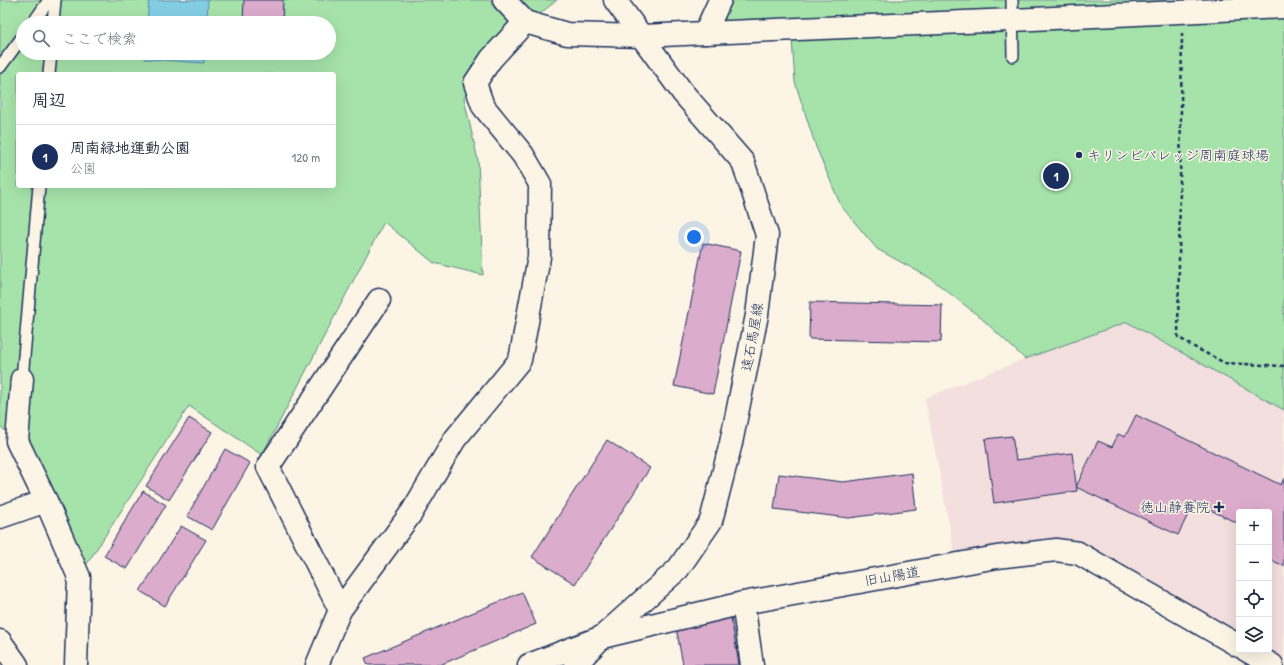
<!DOCTYPE html>
<html lang="ja">
<meta charset="utf-8">
<style>
body{margin:0;font-family:"Patrick Hand","Klee One",sans-serif;background:#f6f6f7;color:#1f2937}
.controls{position:absolute;right:12px;bottom:12px;display:grid;overflow:hidden;border-radius:4px;box-shadow:0 4px 16px #0002}
.controls button{width:36px;height:36px;display:grid;place-items:center;padding:0;border:0;border-bottom:1px solid #e0e1e3;background:#fff;color:#1f2937;font:20px sans-serif}
.you{position:absolute;left:694px;top:237px;width:14px;height:14px;margin:-10px;border:3px solid #fff;border-radius:50%;background:#1a73e8;box-shadow:0 0 0 6px #1a73e833}
.badge{display:grid;place-items:center;width:26px;height:26px;border-radius:50%;background:#1b2f5e;color:#fff;font-size:13px;font-weight:700}
.pin{position:absolute;translate:-50% -50%;border:2px solid #fff;box-shadow:0 1px 4px #0006}
.list{margin:0;padding:0;list-style:none}
h2{display:flex;justify-content:space-between;align-items:center;height:52px;margin:0;padding:0 16px;font-size:17px}
h2 small{font-size:13px;font-weight:400;color:#747a83}
.list li{display:grid;grid-template-columns:26px 1fr auto;gap:12px;align-items:center;box-sizing:border-box;height:64px;padding:0 16px;border-top:1px solid #e0e1e3}
.list b{display:block;font-size:15px;white-space:nowrap}
.list p{margin:0;font-size:13px;white-space:nowrap;color:#747a83}
.list em{font-size:13px;font-style:normal;color:#747a83}
.icon{flex:none;width:22px;height:22px;fill:none;stroke:currentColor;stroke-width:2;stroke-linecap:round;stroke-linejoin:round}
.map{position:relative;flex:none;width:1284px;height:665px;overflow:hidden}
.search{position:absolute;background:#fff;box-shadow:0 4px 16px #0002;left:16px;top:16px;width:320px;height:44px;display:flex;align-items:center;gap:10px;box-sizing:border-box;padding:0 14px;border-radius:22px;color:#747a83;font-size:15px}
.panel{position:absolute;background:#fff;box-shadow:0 4px 16px #0002;left:16px;top:72px;width:320px;height:116px;border-radius:4px}
.map>svg:first-child{display:block}
.built{fill:#f2dfde}
.green{fill:#a6e3aa;stroke:#608984;fill-rule:evenodd}
.water{fill:#84cee4;stroke:#5a8eae}
.lines{fill:none;stroke-linecap:round;stroke-linejoin:round}
.shore{stroke:#456f94;stroke-width:1}
.building{fill:#dcaccc;stroke:#1b2f5e}
.lane-casing{stroke:#1b2f5e;stroke-width:14}
.street-casing{stroke:#1b2f5e;stroke-width:25}
.secondary-casing{stroke:#1b2f5e;stroke-width:25}
.path{stroke:#1b2f5e;stroke-width:2.5;stroke-dasharray:4 3;stroke-linecap:butt}
.lane{stroke:#fcf5e5;stroke-width:11}
.street{stroke:#fcf5e5;stroke-width:22}
.secondary{stroke:#fcf5e5;stroke-width:22}
.poi-dot{fill:#1b2f5e;stroke:#fcf5e5;stroke-width:1.5}
.labels{text-anchor:middle;stroke-width:3;stroke-linejoin:round;paint-order:stroke}
.poi-label{font-size:14px;fill:#1b2f5e;stroke:#fcf5e5;text-anchor:start}
.street-label{font-size:14px;fill:#1b2f5e;stroke:#fcf5e5}
</style>
<div class="map">
<svg width="1284" height="665" viewBox="0 0 1284 665">
<rect width="100%" height="100%" fill="#fcf5e5"/>
<filter id="ink" filterUnits="userSpaceOnUse"><feTurbulence type="fractalNoise" baseFrequency=".025" numOctaves="2"/><feDisplacementMap in="SourceGraphic" scale="8" xChannelSelector="R" yChannelSelector="G"/><feConvolveMatrix kernelMatrix="1 2 1 2 8 2 1 2 1" color-interpolation-filters="sRGB"/></filter>
<g filter="url(#ink)">
<polygon class="built" points="1127,322 1284,410 1284,659 1267,650 1269,650 1269,512 1239,512 1239,634 1078,545 957,566 925,398 1025,359"/>
<g class="green">
<path d="M0 0H557L475 66 464 99 478 160 483 275 434 263 384 222 262 455 189 406 83 570 8 434 0 426ZM23 23H329V53H23ZM18 74H334V186H18Z"/>
<polygon points="720,0 1284,0 1284,410 1127,322 1025,359 980,317 930,278 877,249 841,206 816,147 795,82 791,26 706,33"/>
</g>
<g class="water">
<polygon points="149,0 208,0 207,23 147,23"/>
<polygon points="145,53 205,53 204,63 145,59"/>
</g>
<g class="lines">
<polyline class="shore" points="149,53 151,55 198,59 200,57 201,53"/>
</g>
<g class="building">
<polygon points="244,0 283,0 282,23 243,23"/>
<polygon points="703,243 741,251 713,394 674,386"/>
<polygon points="810,302 942,305 941,342 809,339"/>
<polygon points="1136,415 1281,485 1284,478 1284,566 1269,559 1269,512 1239,512 1239,524 1194,502 1178,535 1076,487 1098,441 1112,447 1118,434 1125,437"/>
<polygon points="189,418 212,432 169,500 146,486"/>
<polygon points="1012,436 1016,460 1072,453 1077,491 994,503 985,439"/>
<polygon points="607,440 650,468 575,584 532,557"/>
<polygon points="225,449 250,463 212,530 187,516"/>
<polygon points="912,473 916,509 849,518 774,509 779,474 843,482"/>
<polygon points="143,491 166,505 127,569 104,556"/>
<polygon points="181,526 206,540 165,606 140,591"/>
<polygon points="522,592 536,624 440,665 368,665 365,658"/>
<polygon points="731,617 739,665 683,665 676,627"/>
</g>
<g class="lines">
<defs>
<g id="lane">
<polyline points="1012,0 1013,56"/>
<polyline points="33,23 49,0"/>
<polyline points="53,23 55,0"/>
<polyline points="0,67 23,36"/>
<polyline points="49,74 51,53"/>
<polyline points="22,379 39,186"/>
</g>
<g id="street">
<polyline points="705,33 720,0"/>
<polyline points="0,517 46,501"/>
<polyline points="743,603 752,665"/>
<polyline points="340,610 268,467 379,300"/>
<polyline points="0,641 17,665"/>
<polyline points="1246,650 1272,665"/>
<polyline points="317,665 340,610 412,512 455,439 520,360 539,257 540,184 523,155 483,106 475,83 491,59 525,22"/>
<polyline points="529,665 602,637 743,603 997,557 1056,550 1078,553 1239,646"/>
</g>
<g id="secondary">
<polyline points="504,0 525,22 567,34 642,36 705,33 1012,20 1284,7"/>
<polyline points="22,379 17,441 46,501 79,577 76,665"/>
<polyline points="575,665 602,637 678,569 711,521 731,443 757,315 767,235 743,162 683,93 615,0"/>
</g>
</defs>
<use href="#lane" class="lane-casing"/>
<use href="#street" class="street-casing"/>
<use href="#secondary" class="secondary-casing"/>
<polyline class="path" points="1182,33 1178,337 1192,346 1225,363 1284,366"/>
<use href="#lane" class="lane"/>
<use href="#street" class="street"/>
<use href="#secondary" class="secondary"/>
</g>
</g>
<g class="poi-dot">
<circle cx="1079" cy="155" r="4"/>
<path d="M1217 501h4v4h4v4h-4v4h-4v-4h-4v-4h4z"/>
</g>
<g class="labels">
<g class="poi-label">
<text x="1087" y="160">キリンビバレッジ周南庭球場</text>
<text x="1210" y="512" text-anchor="end">徳山静養院</text>
</g>
<g class="street-label">
<text transform="translate(752 337) rotate(-80)" y="5">遠石馬屋線</text>
<text transform="translate(892 576) rotate(-10)" y="5">旧山陽道</text>
</g>
</g>
</svg>
<div class="controls">
<button>+</button>
<button>−</button>
<button><svg class="icon" aria-label="locate" viewBox="0 0 24 24"><circle cx="12" cy="12" r="6"/><path d="M12 2v4M12 18v4M2 12h4M18 12h4"/></svg></button>
<button><svg class="icon" aria-label="layers" viewBox="0 0 24 24"><path d="M12 4l9 5-9 5-9-5zM3 14l9 5 9-5"/></svg></button>
</div>
<div class="you"></div>
<div class="pin badge" style="left:1056px;top:176px">1</div>
<div class="search"><svg class="icon" aria-label="search" viewBox="0 0 24 24"><circle cx="10" cy="10" r="6"/><path d="M15 15l6 6"/></svg>ここで検索</div>
<section class="panel">
<h2>周辺<small></small></h2>
<ul class="list">
<li><span class="badge">1</span><div><b>周南緑地運動公園</b><p>公園</p></div><em>120 m</em></li>
</ul>
</section>
</div>
